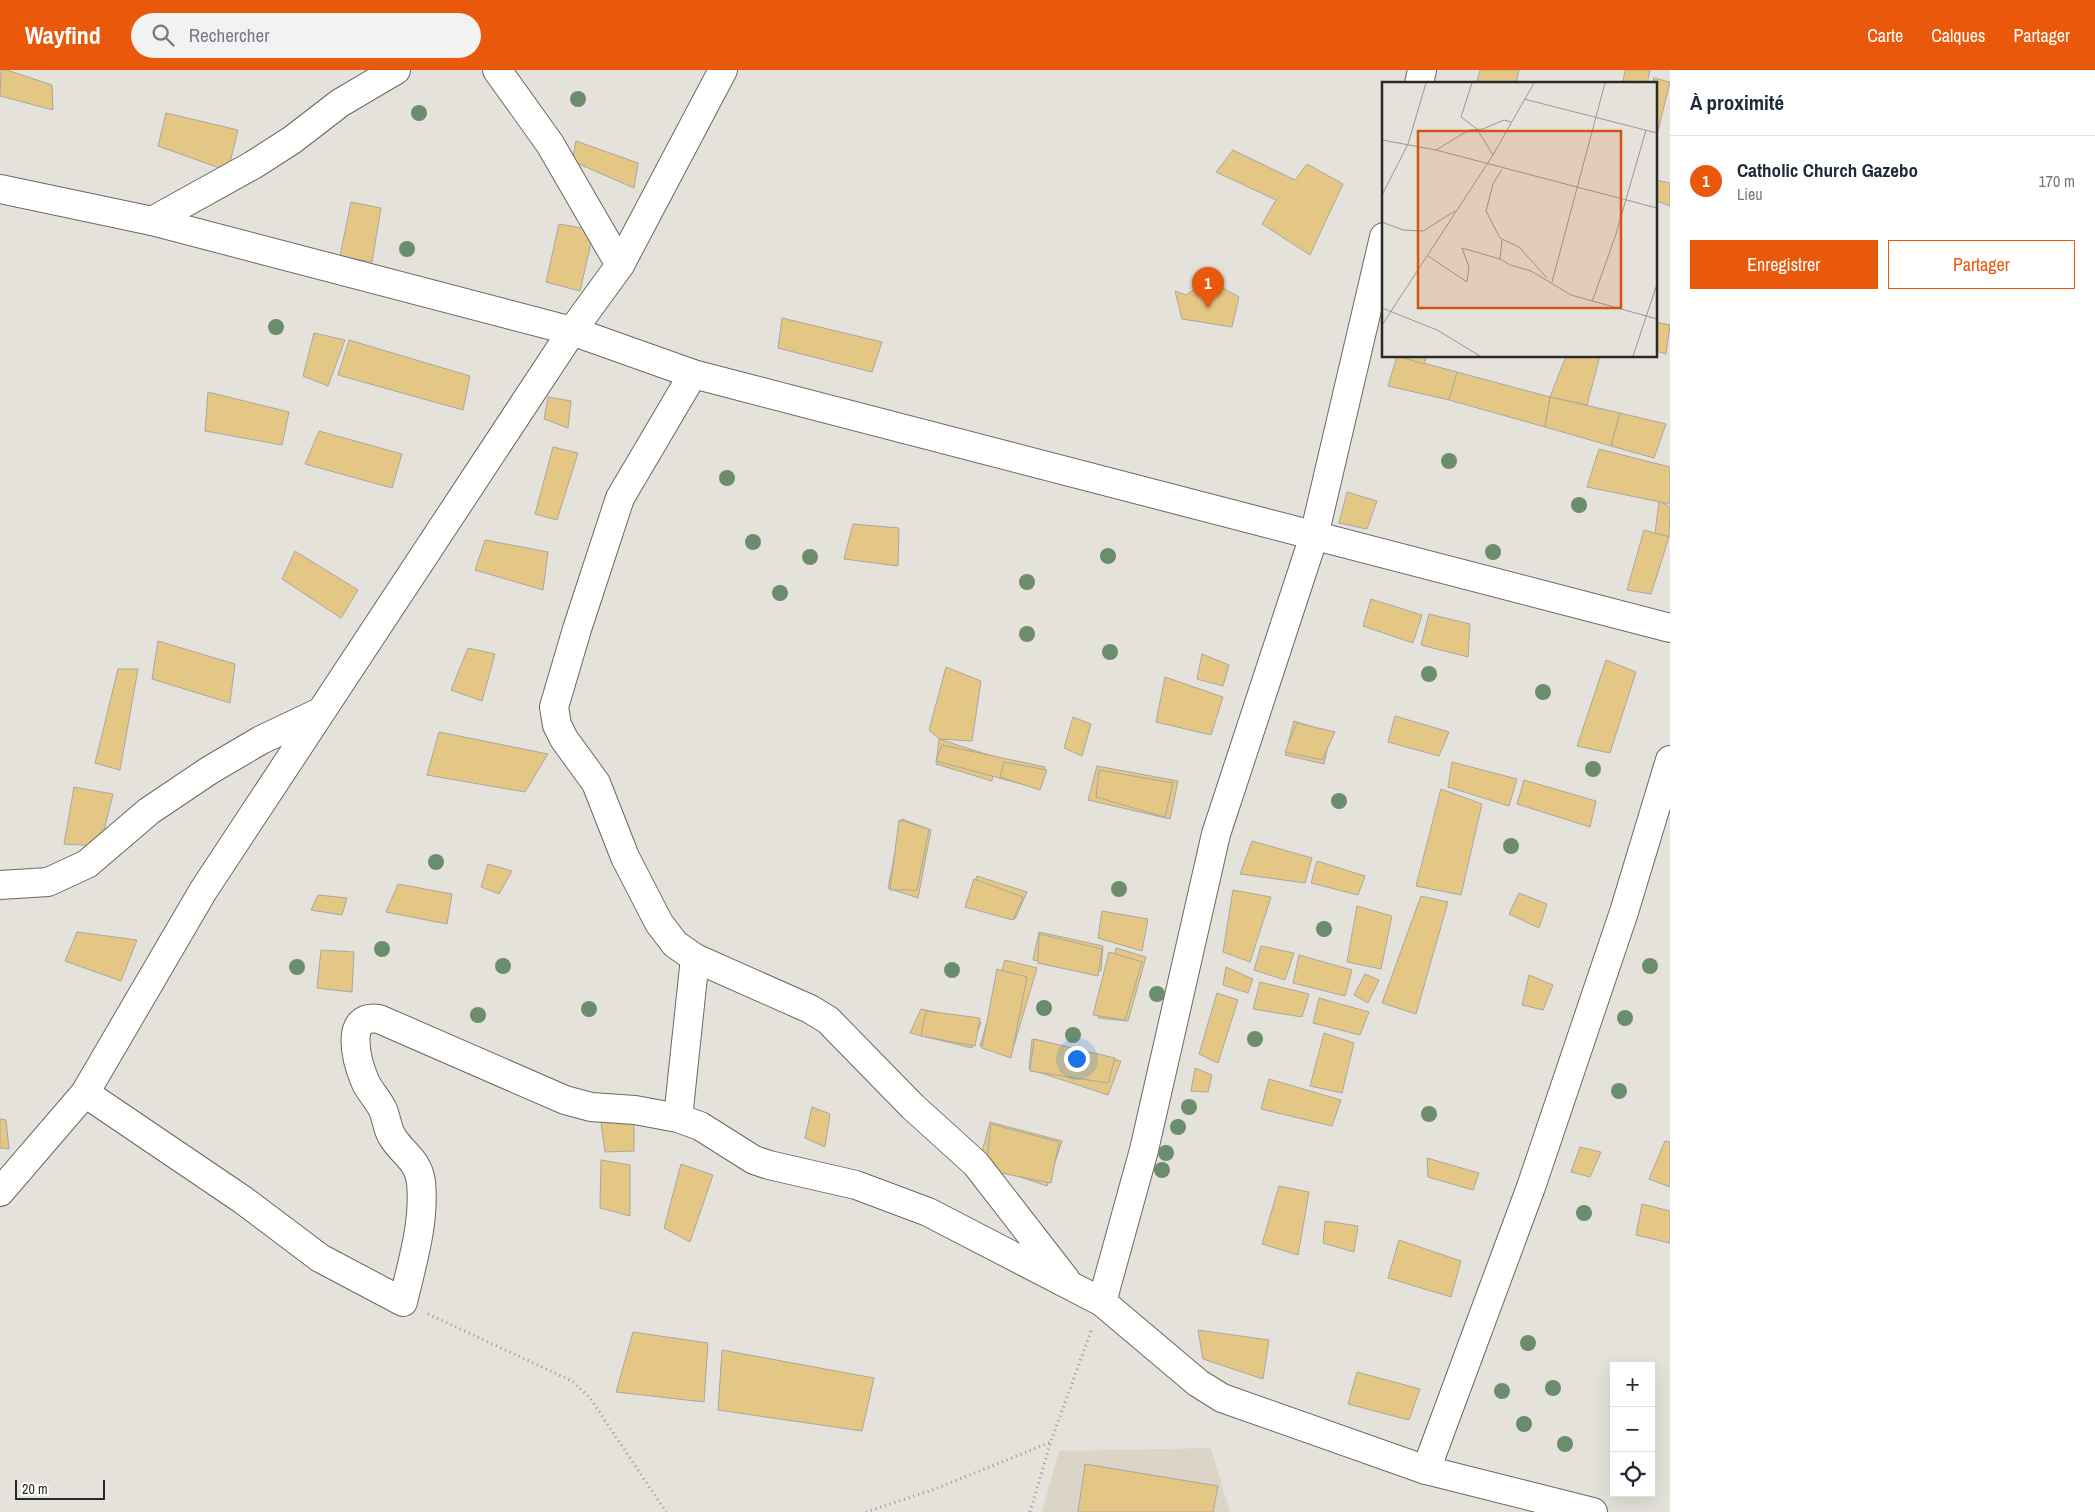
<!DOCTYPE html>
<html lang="fr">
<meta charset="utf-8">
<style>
body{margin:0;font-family:"Archivo Narrow",sans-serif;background:#f2f2f3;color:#1f2937}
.controls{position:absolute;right:15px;bottom:15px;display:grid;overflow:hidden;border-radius:0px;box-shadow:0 5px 20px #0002}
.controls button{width:45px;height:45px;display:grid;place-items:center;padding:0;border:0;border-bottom:1px solid #e0e1e3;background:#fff;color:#1f2937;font:25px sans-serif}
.scale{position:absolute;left:15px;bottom:12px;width:90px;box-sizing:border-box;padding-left:5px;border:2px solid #2a2926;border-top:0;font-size:14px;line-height:18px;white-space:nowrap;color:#2a2926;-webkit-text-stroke:4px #fff;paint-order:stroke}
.you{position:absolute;left:1076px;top:988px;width:18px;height:18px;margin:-12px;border:4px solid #fff;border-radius:50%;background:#1a73e8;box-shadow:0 0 0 8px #1a73e833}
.badge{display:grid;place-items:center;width:32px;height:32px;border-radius:50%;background:#ea580c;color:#fff;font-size:16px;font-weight:700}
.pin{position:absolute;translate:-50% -41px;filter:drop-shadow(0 1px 2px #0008)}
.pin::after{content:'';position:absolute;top:26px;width:18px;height:15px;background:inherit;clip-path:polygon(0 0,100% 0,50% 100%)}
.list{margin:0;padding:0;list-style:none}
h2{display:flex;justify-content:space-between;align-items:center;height:65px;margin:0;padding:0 20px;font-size:21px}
h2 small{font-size:16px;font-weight:400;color:#747a83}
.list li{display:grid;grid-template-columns:32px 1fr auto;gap:15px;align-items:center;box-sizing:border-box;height:90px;padding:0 20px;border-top:1px solid #e0e1e3}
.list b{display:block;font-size:19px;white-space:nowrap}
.list p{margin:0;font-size:16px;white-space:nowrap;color:#747a83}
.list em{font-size:16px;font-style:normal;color:#747a83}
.actions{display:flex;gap:10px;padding:15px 20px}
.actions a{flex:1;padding:11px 0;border:1px solid #ea580c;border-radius:0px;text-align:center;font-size:18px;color:#ea580c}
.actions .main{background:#ea580c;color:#fff}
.icon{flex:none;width:28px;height:28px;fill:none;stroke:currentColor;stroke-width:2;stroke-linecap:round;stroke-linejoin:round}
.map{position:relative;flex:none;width:1670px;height:1442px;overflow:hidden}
header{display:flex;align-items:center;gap:30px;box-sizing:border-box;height:70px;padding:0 25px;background:#ea580c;color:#fff}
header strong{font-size:24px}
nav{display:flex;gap:28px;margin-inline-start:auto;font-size:18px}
.search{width:350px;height:45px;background:#f2f2f3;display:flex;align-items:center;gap:12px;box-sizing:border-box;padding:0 18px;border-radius:28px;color:#747a83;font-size:19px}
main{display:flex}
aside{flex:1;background:#fff}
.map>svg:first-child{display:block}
.built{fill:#dbd5c8}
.building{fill:#e4c784;stroke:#aaa7a1}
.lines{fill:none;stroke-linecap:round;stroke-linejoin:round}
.minor-casing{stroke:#6a6862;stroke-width:30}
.path{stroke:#989791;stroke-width:3;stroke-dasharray:1 4;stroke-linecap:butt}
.minor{stroke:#fff;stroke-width:28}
.tree{fill:#6c8c6e}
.inset-road{fill:none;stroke:#9a9893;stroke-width:1}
.view{fill:#d5540f;fill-opacity:0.15;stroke:#d5540f;stroke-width:2.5}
.inset-edge{fill:none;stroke:#2a2926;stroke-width:2.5}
</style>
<header>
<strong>Wayfind</strong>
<div class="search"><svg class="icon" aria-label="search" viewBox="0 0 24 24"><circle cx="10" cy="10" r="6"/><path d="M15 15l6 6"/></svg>Rechercher</div>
<nav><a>Carte</a><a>Calques</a><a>Partager</a></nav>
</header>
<main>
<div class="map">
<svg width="1670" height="1442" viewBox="0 0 1670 1442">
<rect width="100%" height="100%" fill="#e4e2db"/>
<polygon class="built" points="1211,1378 1230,1442 1042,1442 1059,1381"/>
<g class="building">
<polygon points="1,0 7,0 52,15 53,40 0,26"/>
<polygon points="1480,0 1519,0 1516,14 1476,14"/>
<polygon points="1625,0 1650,0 1647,14 1623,11"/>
<polygon points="1654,8 1670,12 1656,69 1656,14 1652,14"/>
<polygon points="166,43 238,60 228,101 158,76"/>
<polygon points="576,71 638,93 634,118 572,91"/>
<polygon points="1233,80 1295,110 1307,94 1343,114 1310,185 1262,154 1276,130 1216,102"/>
<polygon points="1656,110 1670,113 1670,136 1656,131"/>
<polygon points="351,132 381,138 372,192 340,186"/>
<polygon points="559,154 594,160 580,221 546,212"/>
<polygon points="1208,210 1239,227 1232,257 1182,249 1175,221 1186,225"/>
<polygon points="782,248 882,272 872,302 778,278"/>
<polygon points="1656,252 1670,255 1666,284 1656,281"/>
<polygon points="314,263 345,270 328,316 303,306"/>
<polygon points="349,270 470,306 463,340 338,305"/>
<polygon points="1397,286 1457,302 1449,330 1388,316"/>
<polygon points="1397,286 1427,286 1424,294"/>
<polygon points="1566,286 1600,286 1587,335 1550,327"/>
<polygon points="1457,302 1550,327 1545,357 1449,330"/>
<polygon points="208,322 289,342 282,375 205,361"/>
<polygon points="548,327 571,331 568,358 544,349"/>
<polygon points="1550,327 1620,343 1611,376 1545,357"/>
<polygon points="1620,343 1666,354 1654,388 1611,376"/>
<polygon points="319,361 402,384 392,418 305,394"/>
<polygon points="553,377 578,383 557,450 535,444"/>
<polygon points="1599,379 1670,397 1670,434 1587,417"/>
<polygon points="1347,422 1377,431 1367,459 1339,453"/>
<polygon points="1659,431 1670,437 1669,467 1655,463"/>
<polygon points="853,454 899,458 898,496 844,489"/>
<polygon points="1644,460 1669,467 1651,524 1627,520"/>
<polygon points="485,470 548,482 543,520 475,500"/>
<polygon points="295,481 358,520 341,548 282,509"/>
<polygon points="1371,529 1422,545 1413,573 1363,556"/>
<polygon points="1429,544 1470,554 1468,587 1421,575"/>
<polygon points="158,571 235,594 230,633 152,609"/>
<polygon points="468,578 495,584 482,631 451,620"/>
<polygon points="1202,584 1229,595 1223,616 1197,609"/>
<polygon points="1606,590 1636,602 1610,683 1577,676"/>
<polygon points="946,597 981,611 972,671 939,669 929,660"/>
<polygon points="118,599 138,599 120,700 95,693"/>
<polygon points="1165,607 1223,627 1211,665 1156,652"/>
<polygon points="1395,646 1449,662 1439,686 1388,672"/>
<polygon points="1073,647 1091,654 1082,686 1064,678"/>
<polygon points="1294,651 1331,663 1324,694 1285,685"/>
<polygon points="1297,653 1335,662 1322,690 1285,682"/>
<polygon points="439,662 548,684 525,722 427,705"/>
<polygon points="939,669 995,687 992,711 936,694"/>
<polygon points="942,675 1045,697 1040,719 936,691"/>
<polygon points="1004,692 1047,700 1040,720 1000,707"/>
<polygon points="1452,692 1517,709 1509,736 1448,717"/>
<polygon points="1097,696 1178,711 1170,749 1088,730"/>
<polygon points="1099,700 1173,713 1165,747 1096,727"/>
<polygon points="1524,710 1596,731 1590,757 1517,734"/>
<polygon points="74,717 113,724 100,776 64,774"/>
<polygon points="1441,719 1482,734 1461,825 1416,816"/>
<polygon points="902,749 931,760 918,828 888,818"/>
<polygon points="899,750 929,759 917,820 890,820"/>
<polygon points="1252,771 1312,788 1305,813 1240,804"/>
<polygon points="1317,791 1365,806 1358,825 1311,813"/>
<polygon points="488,794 512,801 499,824 481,817"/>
<polygon points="977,806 1027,822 1015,849 967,832"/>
<polygon points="974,809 1023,827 1013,850 965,837"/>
<polygon points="398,814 452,824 447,854 386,842"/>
<polygon points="1233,820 1271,827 1250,892 1223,882"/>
<polygon points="1519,823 1547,834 1539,858 1509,844"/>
<polygon points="318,825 347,828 342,845 311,840"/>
<polygon points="1421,826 1448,832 1416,944 1382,933"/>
<polygon points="1357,836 1392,846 1381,899 1347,892"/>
<polygon points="1102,841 1148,849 1142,881 1098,868"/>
<polygon points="77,862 137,870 121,911 65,891"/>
<polygon points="1039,862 1103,876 1101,901 1033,890"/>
<polygon points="1039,864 1102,879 1098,906 1038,893"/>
<polygon points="1261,876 1294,883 1285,910 1254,900"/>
<polygon points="1116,878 1146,887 1128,951 1098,948"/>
<polygon points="321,880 354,882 352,922 317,918"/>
<polygon points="1109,882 1142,892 1125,950 1093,945"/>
<polygon points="1299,885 1352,900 1345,926 1293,913"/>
<polygon points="1005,890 1037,898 1011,985 980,976"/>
<polygon points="1226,897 1253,909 1248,923 1223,915"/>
<polygon points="997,899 1027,907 1011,988 982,978"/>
<polygon points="1365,904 1379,910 1368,933 1354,925"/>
<polygon points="1529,905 1553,915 1543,940 1522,935"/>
<polygon points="1260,912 1309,924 1302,947 1253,939"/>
<polygon points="1217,923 1238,930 1218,993 1199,984"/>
<polygon points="1319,928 1369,942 1360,965 1313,953"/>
<polygon points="921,939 981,952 972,978 910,963"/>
<polygon points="926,941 980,948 975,976 921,966"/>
<polygon points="1324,963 1354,973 1342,1023 1310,1016"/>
<polygon points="1032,969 1121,991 1108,1025 1029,999"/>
<polygon points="1034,969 1115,988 1108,1013 1030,1001"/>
<polygon points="1195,998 1212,1005 1208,1022 1191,1021"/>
<polygon points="1269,1009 1341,1030 1332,1056 1261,1039"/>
<polygon points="812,1037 830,1044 825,1077 805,1068"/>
<polygon points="600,1046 634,1051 634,1081 605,1082"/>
<polygon points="0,1049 6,1050 9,1079 0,1078"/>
<polygon points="990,1052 1062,1071 1047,1116 979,1093"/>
<polygon points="991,1054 1059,1072 1051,1113 986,1100"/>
<polygon points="1665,1071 1670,1072 1670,1117 1649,1109"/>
<polygon points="1580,1077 1601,1082 1590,1107 1571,1102"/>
<polygon points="1427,1088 1479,1103 1473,1120 1428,1107"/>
<polygon points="601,1090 630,1095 630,1146 600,1138"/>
<polygon points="681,1094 713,1105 690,1172 664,1158"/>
<polygon points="1279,1116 1309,1122 1298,1185 1262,1174"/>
<polygon points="1642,1134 1670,1141 1670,1173 1636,1165"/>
<polygon points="1325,1151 1358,1156 1354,1182 1323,1173"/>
<polygon points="1399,1170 1461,1191 1451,1227 1388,1208"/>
<polygon points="1198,1260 1269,1270 1263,1309 1203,1289"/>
<polygon points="633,1262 708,1273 704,1332 616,1322"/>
<polygon points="722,1280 874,1308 862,1361 718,1340"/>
<polygon points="1357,1302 1420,1319 1409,1350 1348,1334"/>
<polygon points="1085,1394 1218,1416 1213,1442 1078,1442"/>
</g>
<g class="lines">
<defs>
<g id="minor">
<polyline points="497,0 550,74 620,195"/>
<polyline points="1419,14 1422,0"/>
<polyline points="0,119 152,151 572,261 693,304 1670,558"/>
<polyline points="152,151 253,95 292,70 340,33 396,0"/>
<polyline points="693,304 620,428 577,559 554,637 557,655 564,669 596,713 625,787 659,853 675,874 695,888 810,939 828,950 913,1037 976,1094 1066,1210"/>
<polyline points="0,815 48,812 87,794 149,741 210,700 261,670 320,642"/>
<polyline points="695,888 678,1048 700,1056 754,1090 769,1095 856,1115 928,1142 1102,1232 1198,1313 1222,1328 1426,1400 1593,1442"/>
<path d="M85 1023 243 1130 320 1188 403 1232C412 1193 425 1153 421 1112 418 1090 404 1085 393 1068 387 1060 387 1049 383 1040 378 1029 369 1021 365 1011 357 992 343 943 379 949L565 1030 591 1037 635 1040 678 1048"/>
<polyline points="0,1122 85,1023 203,821 572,261 620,195 723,0"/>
<polyline points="1102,1232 1144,1080 1216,764 1314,466 1384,167"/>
<polyline points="1426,1400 1531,1117 1624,842 1670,690"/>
</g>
</defs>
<use href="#minor" class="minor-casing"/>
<g class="path">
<polyline points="428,1244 572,1311 590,1328 666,1442"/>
<polyline points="866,1442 935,1419 1051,1372"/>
<polyline points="1030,1442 1051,1371 1091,1261"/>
</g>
<use href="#minor" class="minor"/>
</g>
<g class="tree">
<circle cx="578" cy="29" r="8"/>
<circle cx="419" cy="43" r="8"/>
<circle cx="407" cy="179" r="8"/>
<circle cx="276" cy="257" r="8"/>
<circle cx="1449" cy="391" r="8"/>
<circle cx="727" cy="408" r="8"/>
<circle cx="1579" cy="435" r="8"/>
<circle cx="753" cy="472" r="8"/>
<circle cx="1493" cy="482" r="8"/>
<circle cx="1108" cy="486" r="8"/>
<circle cx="810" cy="487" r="8"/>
<circle cx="1027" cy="512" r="8"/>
<circle cx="780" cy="523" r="8"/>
<circle cx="1027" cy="564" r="8"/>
<circle cx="1110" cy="582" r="8"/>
<circle cx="1429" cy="604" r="8"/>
<circle cx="1543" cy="622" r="8"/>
<circle cx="1593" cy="699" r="8"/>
<circle cx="1339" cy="731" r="8"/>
<circle cx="1511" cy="776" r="8"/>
<circle cx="436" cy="792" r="8"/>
<circle cx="1119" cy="819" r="8"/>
<circle cx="1324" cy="859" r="8"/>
<circle cx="382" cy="879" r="8"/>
<circle cx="503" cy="896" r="8"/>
<circle cx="1650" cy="896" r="8"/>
<circle cx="297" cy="897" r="8"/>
<circle cx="952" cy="900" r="8"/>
<circle cx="1157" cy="924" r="8"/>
<circle cx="1044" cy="938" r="8"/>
<circle cx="589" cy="939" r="8"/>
<circle cx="478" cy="945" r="8"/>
<circle cx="1625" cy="948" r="8"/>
<circle cx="1073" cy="965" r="8"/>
<circle cx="1255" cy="969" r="8"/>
<circle cx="1619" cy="1021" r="8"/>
<circle cx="1189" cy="1037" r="8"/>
<circle cx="1429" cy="1044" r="8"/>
<circle cx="1178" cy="1057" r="8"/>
<circle cx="1166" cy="1083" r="8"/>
<circle cx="1162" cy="1100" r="8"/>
<circle cx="1584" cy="1143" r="8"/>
<circle cx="1528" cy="1273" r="8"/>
<circle cx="1553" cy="1318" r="8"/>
<circle cx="1502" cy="1321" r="8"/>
<circle cx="1524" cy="1354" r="8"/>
<circle cx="1565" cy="1374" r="8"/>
</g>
<g transform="translate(1382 12)">
<rect width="275" height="275" fill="#e4e2db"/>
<path class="inset-road" d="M90 1 79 35 95 47 111 73M142 17 275 51M0 30V48M0 58 54 68 275 126M54 68 87 48 101 47 122 38 129 40M120 87 111 102 104 129 118 156 137 165 165 196M0 113 26 62 44 1M0 140 21 148 41 149 73 129M120 158 118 177 128 183 149 189 189 213 275 237M46 174 85 200 87 185 80 166 118 177M170 200 223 1M210 220 234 152 264 48M0 226 55 248 98 274M0 243 111 73 152 1M251 274 275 202"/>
<path class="view" d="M36 49H239V226H36Z"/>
<rect width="275" height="275" class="inset-edge"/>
</g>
</svg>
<div class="controls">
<button>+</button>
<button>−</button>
<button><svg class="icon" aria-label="locate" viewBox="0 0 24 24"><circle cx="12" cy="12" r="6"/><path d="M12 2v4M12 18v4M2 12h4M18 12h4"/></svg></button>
</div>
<div class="scale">20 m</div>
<div class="you"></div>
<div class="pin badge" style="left:1208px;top:238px">1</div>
</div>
<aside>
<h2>À proximité<small></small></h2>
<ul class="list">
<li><span class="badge">1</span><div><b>Catholic Church Gazebo</b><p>Lieu</p></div><em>170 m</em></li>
</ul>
<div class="actions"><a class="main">Enregistrer</a><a>Partager</a></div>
</aside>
</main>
